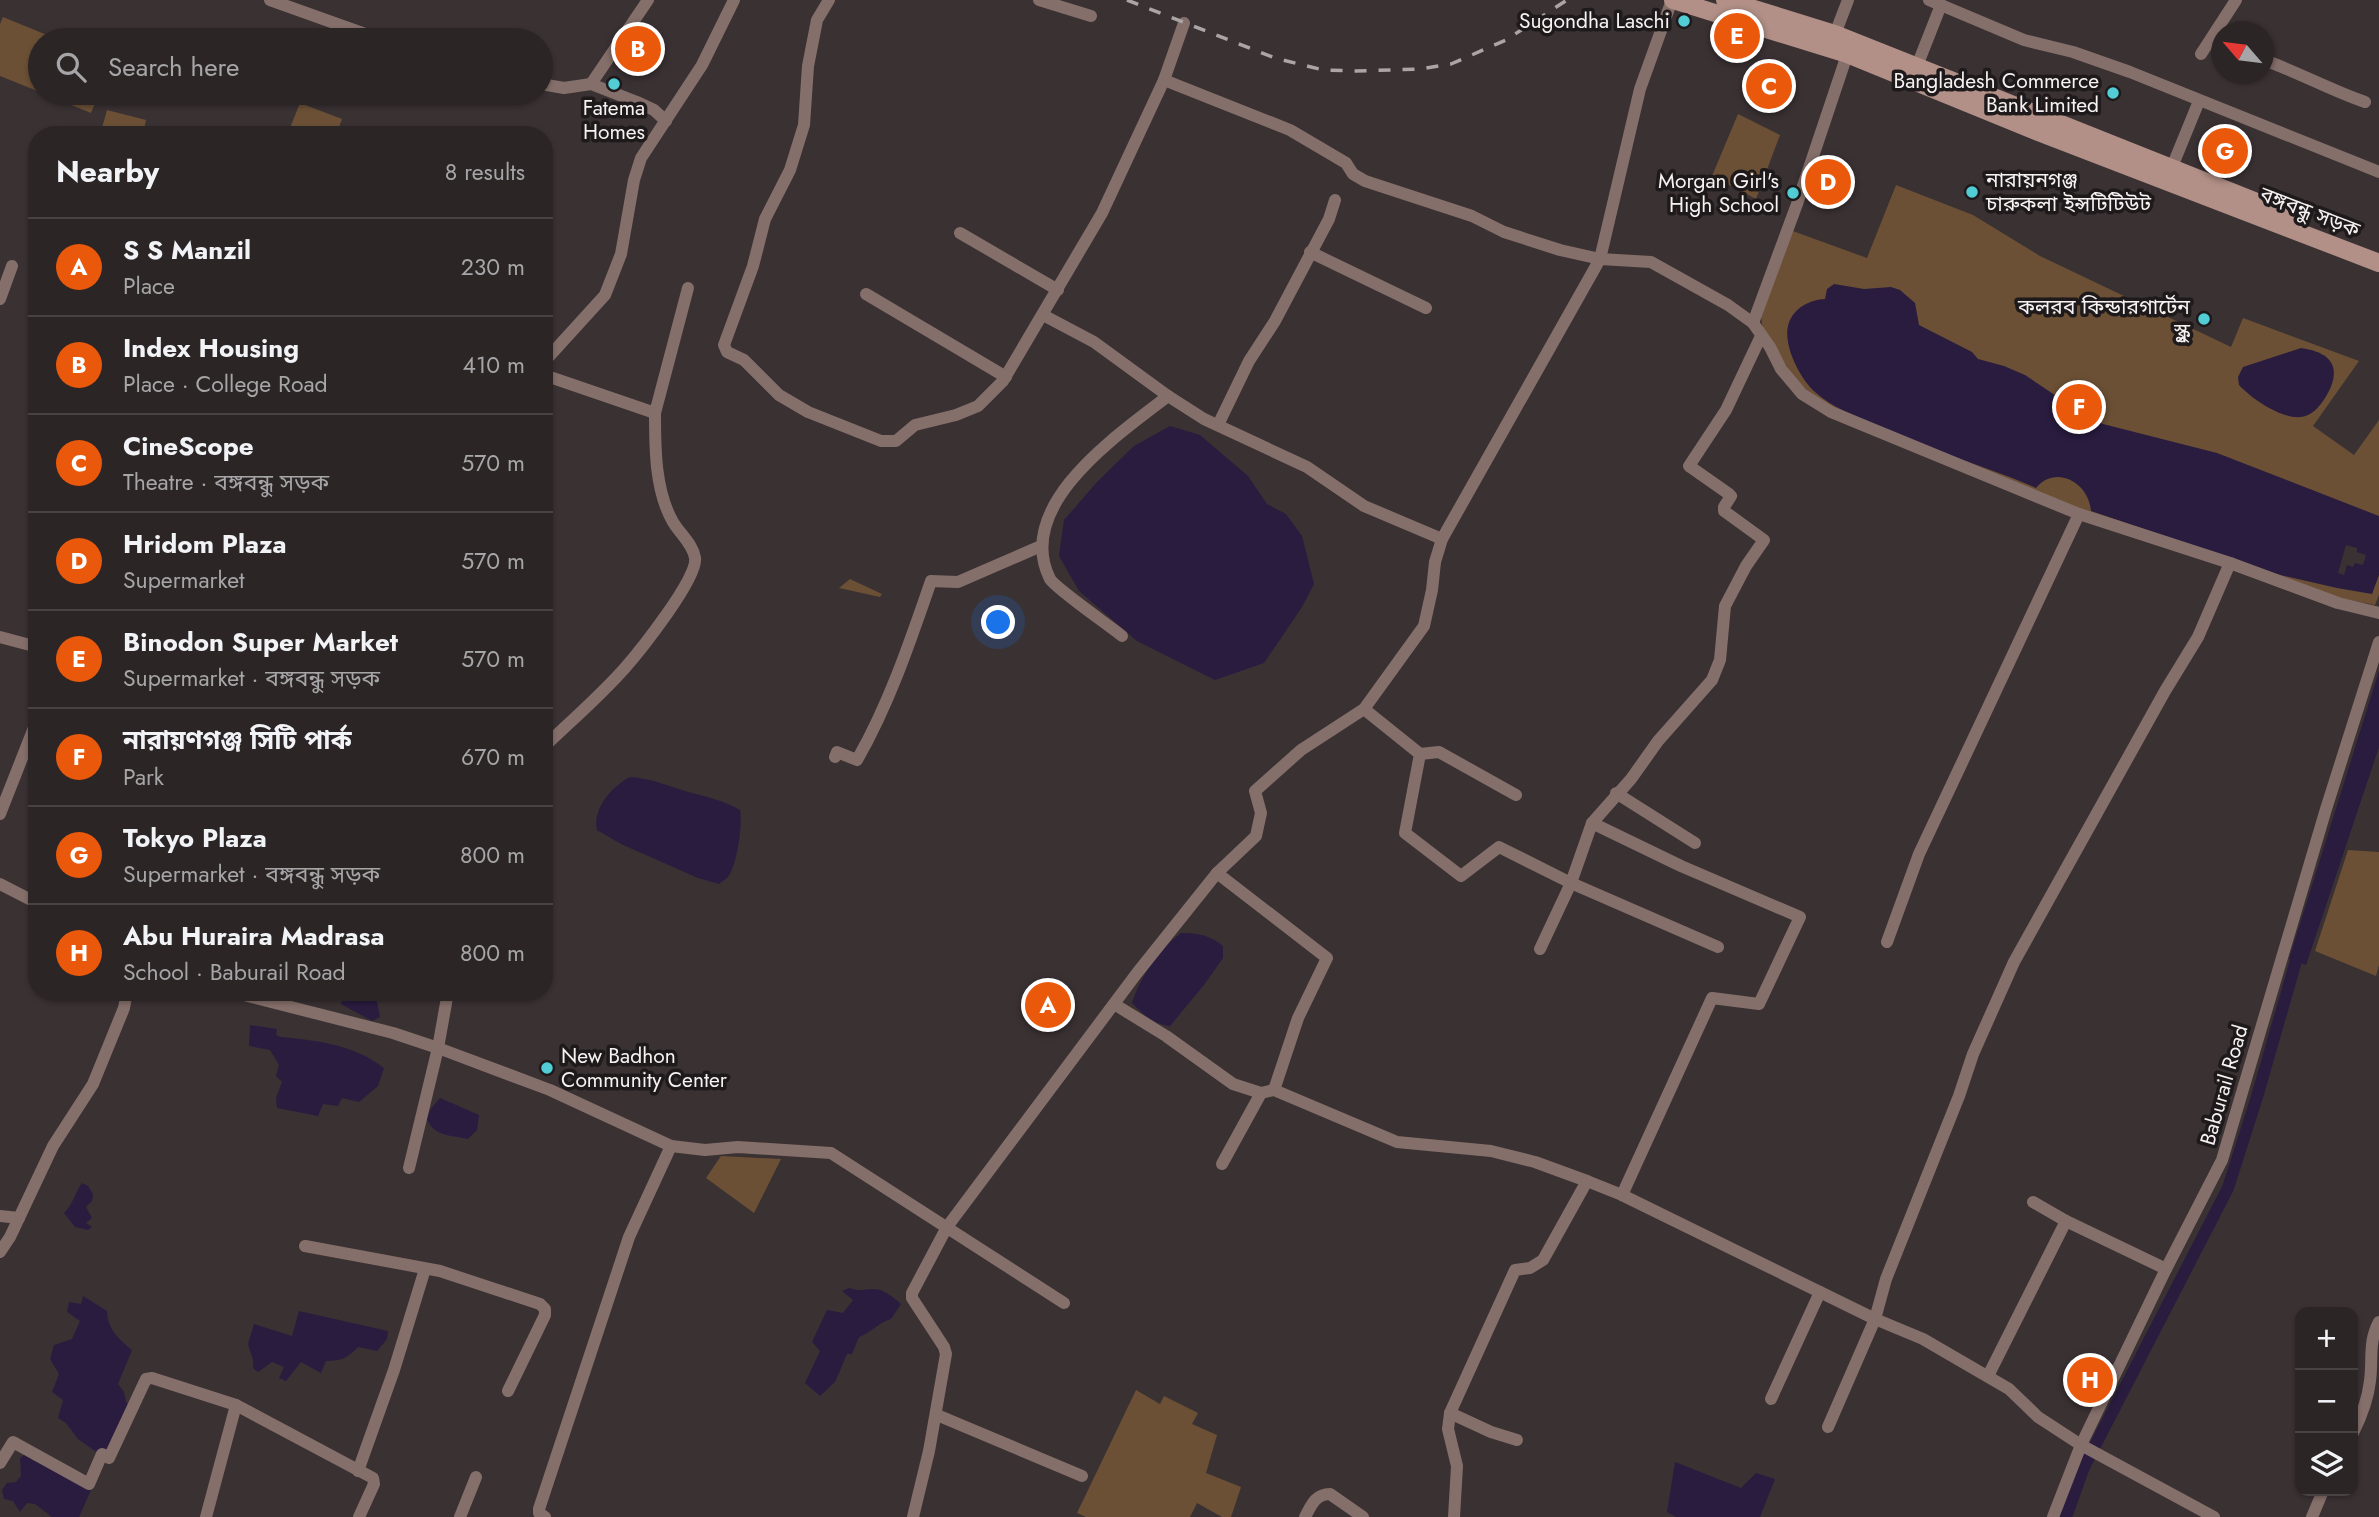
<!DOCTYPE html>
<meta charset="utf-8">
<style>
body{margin:0;font-family:Jost,"Noto Sans Bengali",sans-serif;background:#383132;color:#f1f3f6}
.controls{position:absolute;right:21px;bottom:21px;display:grid;overflow:hidden;border-radius:14px;box-shadow:0 2px 5px #0004}
.controls button{width:63px;height:63px;display:grid;place-items:center;padding:0;border:0;border-bottom:2px solid #484243;background:#2c2526;color:#f1f3f6;font:35px sans-serif}
.compass{position:absolute;left:2211px;top:21px;width:63px;height:63px;border-radius:50%;background:#2c2526;box-shadow:0 2px 5px #0004;rotate:298deg}
.you{position:absolute;left:999px;top:623px;width:24px;height:24px;margin:-18px;border:5px solid #fff;border-radius:50%;background:#1a73e8;box-shadow:0 0 0 10px #1a73e833}
.badge{display:grid;place-items:center;width:46px;height:46px;border-radius:50%;background:#ea580c;color:#fff;font-size:23px;font-weight:700}
.pin{position:absolute;translate:-50% -50%;border:4px solid #fff;box-shadow:0 2px 7px #0006}
.list{margin:0;padding:0;list-style:none}
h2{display:flex;justify-content:space-between;align-items:center;height:91px;margin:0;padding:0 28px;font-size:30px}
h2 small{font-size:23px;font-weight:400;color:#a6a5a7}
.list li{display:grid;grid-template-columns:46px 1fr auto;gap:21px;align-items:center;box-sizing:border-box;height:98px;padding:0 28px;border-top:2px solid #484243}
.list b{display:block;font-size:26px;white-space:nowrap}
.list p{margin:0;font-size:23px;white-space:nowrap;color:#a6a5a7}
.list em{font-size:23px;font-style:normal;color:#a6a5a7}
.icon{flex:none;width:38px;height:38px;fill:none;stroke:currentColor;stroke-width:2;stroke-linecap:round;stroke-linejoin:round}
.map{position:relative;flex:none;width:2379px;height:1517px;overflow:hidden}
.search{position:absolute;background:#2c2526;box-shadow:0 2px 5px #0004;left:28px;top:28px;width:525px;height:77px;display:flex;align-items:center;gap:18px;box-sizing:border-box;padding:0 24px;border-radius:38px;color:#a6a5a7;font-size:26px}
.panel{position:absolute;background:#2c2526;box-shadow:0 2px 5px #0004;left:28px;top:126px;width:525px;height:875px;border-radius:28px}
.map>svg:first-child{display:block}
.green{fill:#6b5035}
.water{fill:#291c3f}
.pier{fill:#3a3133}
.lines{fill:none;stroke-linecap:round;stroke-linejoin:round}
.canal{stroke:#291c3f;stroke-width:12}
.minor{stroke:#856f6a;stroke-width:12}
.secondary{stroke:#b29087;stroke-width:18}
.rail{stroke:#aca5a6;stroke-width:3.5;stroke-dasharray:12 12;stroke-linecap:butt}
.poi-dot{fill:#52ccd5;stroke:#1e1a1b;stroke-width:2.5}
.labels{text-anchor:middle;stroke-width:7;stroke-linejoin:round;paint-order:stroke}
.poi-label{font-size:21px;fill:#f7f1f2;stroke:#1e1a1b;text-anchor:end}
.street-label{font-size:21px;fill:#f7f1f2;stroke:#1e1a1b}
</style>
<div class="map">
<svg width="2379" height="1517" viewBox="0 0 2379 1517">
<rect width="100%" height="100%" fill="#3a3133"/>
<g class="green">
<polygon points="3,17 59,40 40,40 40,92 0,76 0,24"/>
<polygon points="42,93 99,93 91,113"/>
<polygon points="300,103 342,119 336,135 287,135"/>
<polygon points="107,110 146,120 143,135 100,135"/>
<polygon points="1738,114 1780,135 1756,199 1712,176"/>
<polygon points="1896,185 1973,215 2040,256 2231,347 2243,318 2359,361 2313,426 2354,455 2379,420 2379,595 2375,605 2325,595 2106,521 1858,422 1810,394 1791,373 1763,330 1761,317 1790,230 1867,258"/>
<polygon points="850,579 882,594 880,597 839,588"/>
<polygon points="2348,850 2379,852 2379,965 2376,976 2315,951"/>
<polygon points="721,1156 781,1159 754,1213 706,1178"/>
<polygon points="1136,1390 1160,1404 1164,1396 1198,1413 1192,1424 1217,1435 1206,1473 1241,1487 1231,1517 1222,1517 1197,1503 1190,1517 1086,1517 1077,1513"/>
</g>
<g class="water">
<path d="M1834 284 1864 289 1891 287 1900 290 1915 303 1919 325 1972 352 1978 359 2004 366 2025 375 2086 416 2103 424 2217 453 2379 516V575L2372 594 2337 588 2280 575 2091 511C2089 483 2056 464 2036 488 2005 474 1973 464 1941 452 1919 445 1898 434 1876 425 1856 416 1831 407 1815 392 1799 378 1780 340 1790 320 1797 306 1810 300 1825 299L1827 289Z"/>
<path d="M2301 348C2337 353 2342 373 2323 401 2318 408 2311 416 2301 417 2281 419 2252 399 2239 385L2238 377 2243 367Z"/>
<polygon points="1170,426 1200,435 1248,476 1267,504 1286,514 1302,536 1314,584 1302,607 1264,663 1215,680 1137,641 1079,591 1059,556 1064,520 1097,482 1134,446"/>
<polygon points="2379,671 2379,747 2306,965 2289,959"/>
<path d="M630 777C650 778 669 786 688 792 707 797 723 800 740 810 743 824 737 865 728 877 726 879 721 882 719 884L698 878 621 844 597 830C592 809 612 786 630 777Z"/>
<path d="M1181 933C1198 933 1209 935 1223 946V958L1204 985 1170 1026C1153 1024 1143 1014 1132 1003 1140 977 1159 949 1181 933Z"/>
<polygon points="345,992 375,992 380,1017 372,1021 341,1004"/>
<path d="M250 1025 277 1029 276 1035 280 1037C316 1040 355 1045 384 1068L378 1086 359 1102 342 1098 338 1106 323 1104 318 1116 277 1108 276 1098 282 1082 276 1076 279 1065 270 1050 249 1046Z"/>
<path d="M440 1098 479 1115 477 1130 468 1139C452 1135 434 1137 427 1119L430 1110Z"/>
<path d="M82 1183 88 1186 93 1194 92 1201 86 1207 92 1218 86 1223 92 1227 88 1230 75 1227 64 1213C73 1204 75 1193 82 1183Z"/>
<path d="M849 1288C863 1292 862 1289 873 1289 884 1289 893 1297 901 1304L891 1319C878 1323 872 1332 859 1337L852 1354H847L835 1382 820 1396 805 1383 820 1351 812 1342 827 1310 843 1313 853 1300 842 1291Z"/>
<path d="M83 1296 107 1311C108 1330 118 1338 132 1350L118 1384 124 1392 126 1402 129 1405 106 1452 98 1453 78 1439 66 1423 58 1418 63 1400 52 1392 59 1374 50 1359 54 1345 72 1339 80 1321 67 1312 69 1302 81 1304Z"/>
<path d="M299 1311 388 1331 387 1339 377 1351 358 1347C348 1358 341 1361 326 1361L321 1373 301 1362 286 1381 279 1378 284 1367 272 1362 258 1372 253 1368V1360L248 1344 254 1324 292 1336Z"/>
<polygon points="27,1453 32,1460 55,1469 91,1490 79,1517 52,1517 35,1504 27,1503 20,1512 13,1501 4,1499 2,1490 7,1483 16,1482 21,1476 20,1458"/>
<polygon points="1675,1462 1741,1488 1756,1473 1775,1479 1760,1517 1676,1517 1667,1512"/>
</g>
<polygon class="pier" points="2346,545 2357,548 2357,552 2366,555 2363,565 2355,563 2353,567 2347,565 2344,575 2338,573"/>
<g class="lines">
<polyline class="canal" points="2066,1517 2084,1467 2228,1188 2257,1097 2296,961"/>
<g class="minor">
<polyline points="270,0 382,40"/>
<polyline points="829,0 817,20 808,66 804,125 790,170 765,219 753,266 724,345 727,352 744,360 779,395 808,412 881,441 896,441 915,425 956,415 978,406 1003,381 1102,213 1164,80 1184,23"/>
<polyline points="1039,0 1091,16"/>
<polyline points="1929,0 2024,40 2073,52 2130,72 2379,172"/>
<polyline points="1835,34 1848,0"/>
<polyline points="2201,54 2236,0"/>
<path d="M2264 60C2298 72 2330 90 2365 102"/>
<polyline points="1917,66 1941,5"/>
<polyline points="1164,80 1290,130 1346,163 1353,174 1365,181 1472,216 1504,232 1560,250 1600,259 1651,262 1728,305 1753,323 1770,347 1781,369 1802,394 1831,412 2079,514 2230,563 2338,603 2379,613"/>
<polyline points="541,84 564,88 591,84 637,102 654,110 666,121"/>
<polyline points="591,84 648,0"/>
<polyline points="2172,167 2199,101"/>
<polyline points="960,233 1058,290"/>
<polyline points="1310,252 1426,308"/>
<polyline points="866,294 1006,377"/>
<polyline points="0,299 12,266"/>
<polyline points="1043,315 1094,342 1168,396 1204,419 1307,467 1364,506 1442,539"/>
<polyline points="1753,323 1797,204 1849,49"/>
<polyline points="544,362 605,295 621,254 634,180 641,158 702,65 734,0"/>
<polyline points="544,375 655,413 688,288"/>
<polyline points="1218,425 1249,361 1275,321 1329,219 1335,200"/>
<path d="M1122 636C1110 626 1055 588 1050 579 1013 505 1119 434 1168 396"/>
<polyline points="0,637 30,645 34,645 37,639"/>
<polyline points="1364,709 1420,754 1405,833 1461,876 1499,847 1571,883 1540,949"/>
<path d="M544 747C571 721 600 696 624 669 639 652 699 577 695 558 693 544 680 534 673 522 655 491 655 448 655 413"/>
<polyline points="1420,754 1439,752 1516,795"/>
<path d="M835 757 837 752 857 760C889 704 910 642 931 581L958 582 1041 546"/>
<polyline points="1616,793 1695,843"/>
<polyline points="0,814 37,720"/>
<polyline points="1592,823 1631,779 1658,741 1712,680 1720,660 1725,606 1746,566 1764,540 1724,511 1724,507 1731,496 1729,494 1689,466 1726,410 1761,336"/>
<polyline points="1217,873 1327,958 1298,1018 1274,1090"/>
<polyline points="0,884 37,903"/>
<polyline points="1887,942 1919,854 2079,514"/>
<polyline points="232,992 393,1033 438,1048 448,992"/>
<polyline points="1114,1004 1166,1036 1233,1084 1261,1093 1274,1090 1397,1142 1491,1151 1535,1162 1587,1181 1543,1260 1530,1268 1515,1270 1450,1413 1448,1429 1457,1466 1454,1517"/>
<polyline points="1222,1164 1261,1093"/>
<polyline points="409,1168 438,1048 550,1090 671,1146 705,1150 738,1147 831,1153 1064,1303"/>
<polyline points="1587,1181 1622,1195 1712,998 1759,1004 1800,917 1681,866 1592,823 1571,883 1718,947"/>
<polyline points="1622,1195 1875,1319 1923,1339 2009,1389 2038,1417 2081,1445 2214,1517"/>
<polyline points="0,1216 19,1218"/>
<polyline points="2066,1221 2166,1269"/>
<polyline points="305,1246 440,1271 540,1304 545,1309 545,1315 508,1391"/>
<polyline points="0,1252 10,1237 53,1146 93,1084 124,1008 127,992"/>
<polyline points="1988,1376 2066,1221 2033,1202"/>
<polyline points="1771,1399 1820,1292"/>
<polyline points="236,1405 373,1478 374,1484 359,1517"/>
<polyline points="1450,1413 1491,1432 1517,1440"/>
<polyline points="937,1415 1082,1476"/>
<polyline points="1828,1427 1875,1319 1886,1279 1959,1096 1973,1054 2014,962 2165,691 2198,637 2230,563"/>
<path d="M2353 1433C2361 1417 2368 1399 2370 1381 2373 1359 2368 1342 2379 1322"/>
<polyline points="0,1463 13,1442 89,1484 102,1454 109,1458 146,1379 152,1378 236,1405 206,1517"/>
<polyline points="358,1471 394,1370 425,1269"/>
<polyline points="460,1517 476,1477"/>
<polyline points="545,1517 539,1513 539,1509 629,1237 671,1146"/>
<polyline points="913,1517 929,1451 946,1354 944,1347 912,1298 912,1293 947,1227 1137,973 1217,873 1256,836 1261,813 1255,791 1301,750 1364,709 1424,626 1432,590 1435,562 1442,539 1600,259 1640,89 1672,0"/>
<path d="M1305 1517C1311 1506 1315 1494 1330 1494L1363 1517"/>
<polyline points="2053,1517 2081,1445 2166,1269 2222,1160 2326,809 2379,642"/>
<polyline points="2312,1517 2323,1491"/>
</g>
<g class="secondary">
<polyline points="1673,0 1847,54 2038,132 2379,263"/>
<polyline points="1725,0 1835,34 2297,218"/>
</g>
<polyline class="rail" points="1127,0 1275,58 1323,70 1355,71 1420,69 1451,64 1506,40 1567,0"/>
</g>
<g class="poi-dot">
<circle cx="1684" cy="21" r="7"/>
<circle cx="614" cy="84" r="7"/>
<circle cx="2113" cy="93" r="7"/>
<circle cx="1972" cy="192" r="7"/>
<circle cx="1793" cy="193" r="7"/>
<circle cx="2204" cy="319" r="7"/>
<circle cx="547" cy="1068" r="7"/>
</g>
<g class="labels">
<g class="poi-label">
<text x="1670" y="28">Sugondha Laschi</text>
<text x="2099" y="88">Bangladesh Commerce<tspan x="2099" dy="24">Bank Limited</tspan></text>
<text x="614" y="115" text-anchor="middle">Fatema<tspan x="614" dy="24">Homes</tspan></text>
<text x="1986" y="187" text-anchor="start">নারায়নগঞ্জ<tspan x="1986" dy="24">চারুকলা ইন্সটিটিউট</tspan></text>
<text x="1779" y="188">Morgan Girl's<tspan x="1779" dy="24">High School</tspan></text>
<text x="2190" y="314">কলরব কিন্ডারগার্টেন<tspan x="2190" dy="24">স্কুল</tspan></text>
<text x="561" y="1063" text-anchor="start">New Badhon<tspan x="561" dy="24">Community Center</tspan></text>
</g>
<g class="street-label">
<text transform="translate(2310 212) rotate(21)" y="7">বঙ্গবন্ধু সড়ক</text>
<text transform="translate(2224 1085) rotate(-74)" y="7">Baburail Road</text>
</g>
</g>
</svg>
<div class="controls">
<button>+</button>
<button>−</button>
<button><svg class="icon" aria-label="layers" viewBox="0 0 24 24"><path d="M12 4l9 5-9 5-9-5zM3 14l9 5 9-5"/></svg></button>
</div>
<svg class="compass" viewBox="-18 -18 36 36"><path d="M0-13l5 13h-10z" fill="#e53935"/><path d="M0 13l5-13h-10z" fill="#a6a5a7"/></svg>
<div class="you"></div>
<div class="pin badge" style="left:1048px;top:1005px">A</div>
<div class="pin badge" style="left:638px;top:49px">B</div>
<div class="pin badge" style="left:1769px;top:86px">C</div>
<div class="pin badge" style="left:1828px;top:182px">D</div>
<div class="pin badge" style="left:1737px;top:36px">E</div>
<div class="pin badge" style="left:2079px;top:407px">F</div>
<div class="pin badge" style="left:2225px;top:151px">G</div>
<div class="pin badge" style="left:2090px;top:1380px">H</div>
<div class="search"><svg class="icon" aria-label="search" viewBox="0 0 24 24"><circle cx="10" cy="10" r="6"/><path d="M15 15l6 6"/></svg>Search here</div>
<section class="panel">
<h2>Nearby<small>8 results</small></h2>
<ul class="list">
<li><span class="badge">A</span><div><b>S S Manzil</b><p>Place</p></div><em>230 m</em></li>
<li><span class="badge">B</span><div><b>Index Housing</b><p>Place · College Road</p></div><em>410 m</em></li>
<li><span class="badge">C</span><div><b>CineScope</b><p>Theatre · বঙ্গবন্ধু সড়ক</p></div><em>570 m</em></li>
<li><span class="badge">D</span><div><b>Hridom Plaza</b><p>Supermarket</p></div><em>570 m</em></li>
<li><span class="badge">E</span><div><b>Binodon Super Market</b><p>Supermarket · বঙ্গবন্ধু সড়ক</p></div><em>570 m</em></li>
<li><span class="badge">F</span><div><b>নারায়ণগঞ্জ সিটি পার্ক</b><p>Park</p></div><em>670 m</em></li>
<li><span class="badge">G</span><div><b>Tokyo Plaza</b><p>Supermarket · বঙ্গবন্ধু সড়ক</p></div><em>800 m</em></li>
<li><span class="badge">H</span><div><b>Abu Huraira Madrasa</b><p>School · Baburail Road</p></div><em>800 m</em></li>
</ul>
</section>
</div>
